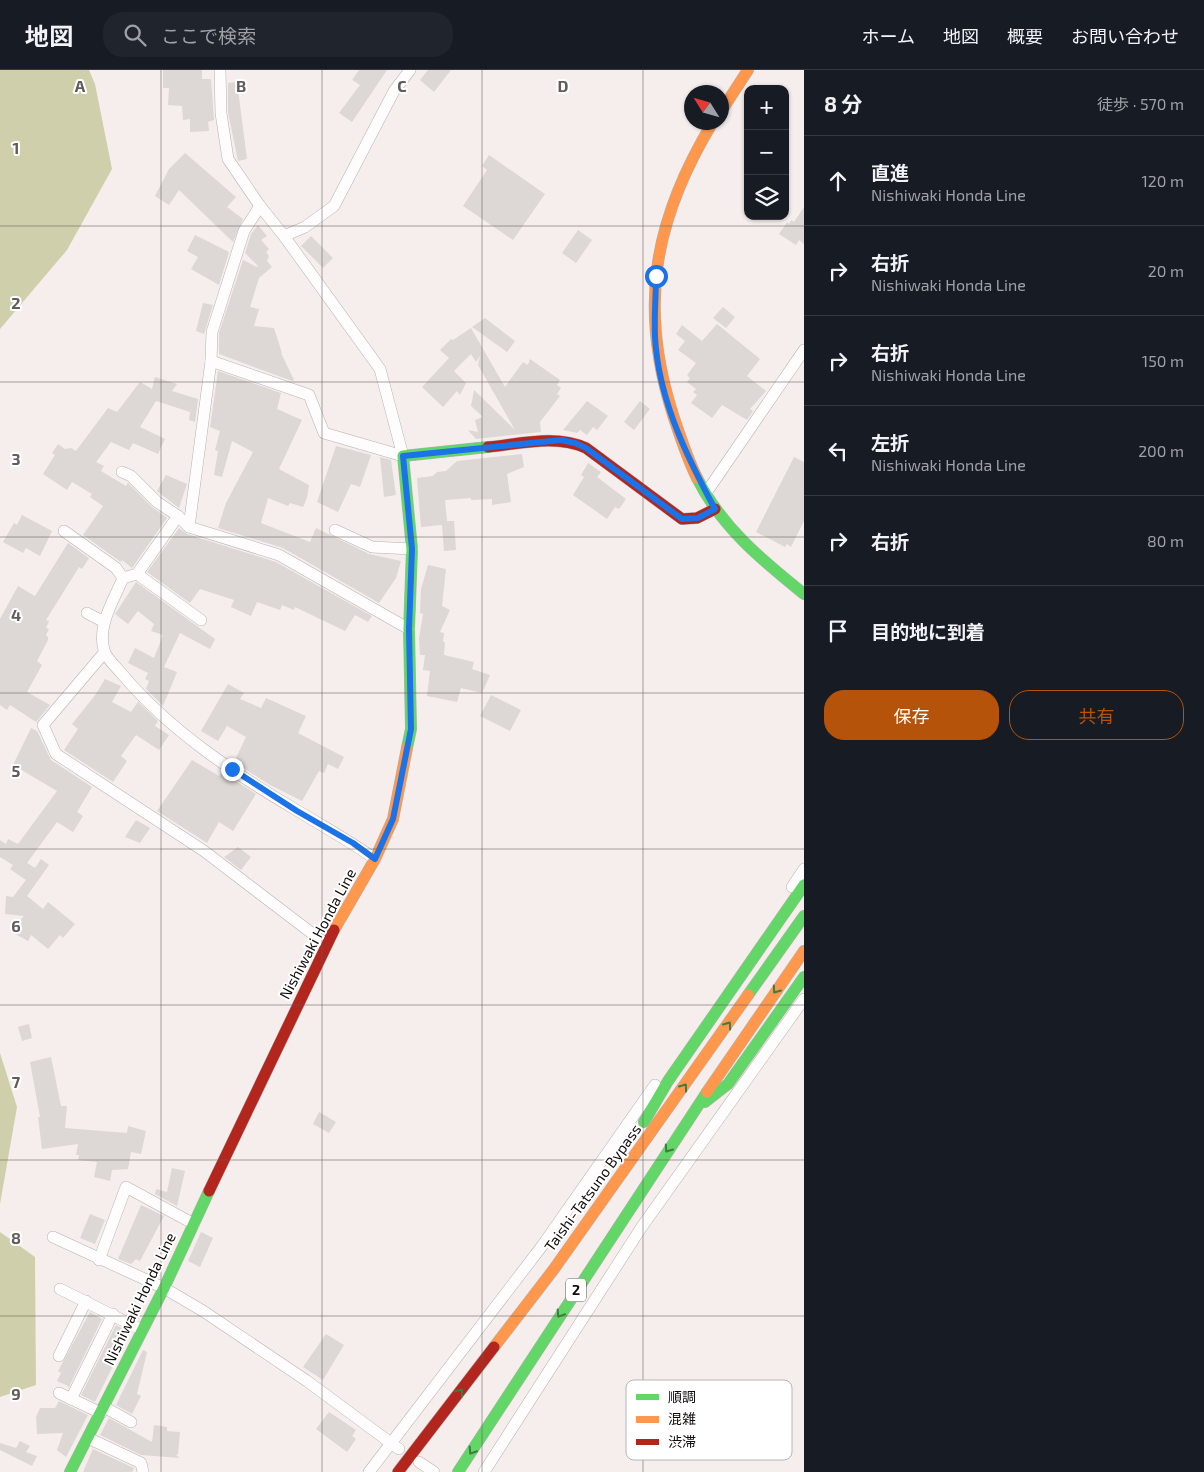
<!DOCTYPE html>
<html lang="ja">
<meta charset="utf-8">
<style>
body{margin:0;font-family:"Exo 2","Noto Sans JP",sans-serif;background:#20242c;color:#f1f3f6}
.controls{position:absolute;right:15px;top:15px;display:grid;overflow:hidden;border-radius:10px;box-shadow:0 1px 4px #0004}
.controls button{width:45px;height:45px;display:grid;place-items:center;padding:0;border:0;border-bottom:1px solid #363941;background:#171b24;color:#f1f3f6;font:25px sans-serif}
.compass{position:absolute;left:684px;top:15px;width:45px;height:45px;border-radius:50%;background:#171b24;box-shadow:0 1px 4px #0004;rotate:307deg}
.stop{position:absolute;width:15px;height:15px;margin:-11px;border:4px solid #1a73e8;border-radius:50%;background:#fff}
.stop.end{background:#1a73e8;border-color:#fff;box-shadow:0 1px 5px #0008}
.list{margin:0;padding:0;list-style:none}
h2{display:flex;justify-content:space-between;align-items:center;height:65px;margin:0;padding:0 20px;font-size:21px}
h2 small{font-size:16px;font-weight:400;color:#9ea1a6}
.list li{display:grid;grid-template-columns:32px 1fr auto;gap:15px;align-items:center;box-sizing:border-box;height:90px;padding:0 20px;border-top:1px solid #363941}
.list b{display:block;font-size:19px;white-space:nowrap}
.list p{margin:0;font-size:16px;white-space:nowrap;color:#9ea1a6}
.list em{font-size:16px;font-style:normal;color:#9ea1a6}
.actions{display:flex;gap:10px;padding:15px 20px}
.actions a{flex:1;padding:11px 0;border:1px solid #b45309;border-radius:20px;text-align:center;font-size:18px;color:#b45309}
.actions .main{background:#b45309;color:#fff}
.icon{flex:none;width:28px;height:28px;fill:none;stroke:currentColor;stroke-width:2;stroke-linecap:round;stroke-linejoin:round}
.map{position:relative;flex:none;width:804px;height:1402px;overflow:hidden}
header{display:flex;align-items:center;gap:30px;box-sizing:border-box;height:70px;padding:0 25px;background:#171b24;border-bottom:1px solid #363941}
header strong{font-size:24px}
nav{display:flex;gap:28px;margin-inline-start:auto;font-size:18px}
.search{width:350px;height:45px;background:#20242c;display:flex;align-items:center;gap:12px;box-sizing:border-box;padding:0 18px;border-radius:20px;color:#9ea1a6;font-size:19px}
main{display:flex}
aside{flex:1;background:#171b24}
.map>svg:first-child{display:block}
.forest{fill:#d0cfab}
.building{fill:#ddd7d6}
.lines{fill:none;stroke-linecap:round;stroke-linejoin:round}
.street-casing{stroke:#b7b2b1;stroke-width:12}
.fast-casing{stroke:#b7b2b1;stroke-width:12}
.slow-casing{stroke:#b7b2b1;stroke-width:12}
.jam-casing{stroke:#b7b2b1;stroke-width:12}
.street{stroke:#fefcfc;stroke-width:11}
.fast{stroke:#63d668;stroke-width:11}
.slow{stroke:#ff974d;stroke-width:11}
.jam{stroke:#b3261e;stroke-width:11}
.oneway{stroke:#3e7c3f}
.route{stroke:#1a73e8;stroke-width:6}
.grid{fill:none;stroke:#615c5a;stroke-width:1;stroke-opacity:0.55}
.labels{text-anchor:middle;stroke-width:4;stroke-linejoin:round;paint-order:stroke}
.shield{fill:#fff;stroke:#585655;stroke-width:1}
.shield-label{font-size:14px;font-weight:bold;fill:#110d0c}
.street-label{font-size:15px;fill:#110d0c;stroke:#fff}
.key{fill:#fff;stroke:#b8b6b6;stroke-width:1}
.key-label{font-size:14px;fill:#110d0c}
.grid-label{font-size:16px;text-anchor:middle;font-weight:bold;fill:#615c5a;stroke:#fff;stroke-width:4;stroke-linejoin:round;paint-order:stroke}
</style>
<header>
<strong>地図</strong>
<div class="search"><svg class="icon" aria-label="search" viewBox="0 0 24 24"><circle cx="10" cy="10" r="6"/><path d="M15 15l6 6"/></svg>ここで検索</div>
<nav><a>ホーム</a><a>地図</a><a>概要</a><a>お問い合わせ</a></nav>
</header>
<main>
<div class="map">
<svg width="804" height="1402" viewBox="0 0 804 1402">
<rect width="100%" height="100%" fill="#f5eeec"/>
<g class="forest">
<polygon points="0,0 89,0 95,14 112,99 67,180 0,259"/>
<polygon points="0,983 17,1037 0,1134"/>
<polygon points="0,1162 35,1187 36,1315 0,1327"/>
</g>
<g class="building">
<polygon points="163,0 202,0 202,9 211,9 214,50 208,52 209,61 190,62 190,49 183,50 182,36 168,35 169,18 163,18"/>
<polygon points="359,0 387,0 352,52 339,43 360,15 352,10"/>
<polygon points="428,0 451,0 434,22 420,10"/>
<polygon points="237,12 247,89 238,91 228,42 228,13"/>
<polygon points="185,83 236,127 227,137 243,149 233,172 179,120 169,135 155,126 169,99"/>
<polygon points="489,85 545,124 513,170 463,136 487,100 482,96"/>
<polygon points="804,137 804,174 799,170 796,175 779,164 787,152 789,154 791,150 794,152"/>
<polygon points="258,155 267,166 261,170 269,179 266,182 269,186 267,191 272,197 259,208 250,237 259,239 254,256 274,258 282,283 281,283 294,310 292,311 219,284 219,263 243,190 257,197 258,196 245,183 251,164"/>
<polygon points="578,160 592,170 576,193 562,183"/>
<polygon points="195,165 229,182 219,215 191,199 198,187 187,181"/>
<polygon points="311,166 333,188 323,198 301,176"/>
<polygon points="203,233 213,235 204,264 196,261"/>
<polygon points="723,237 735,247 726,258 713,248"/>
<polygon points="485,248 515,271 507,282 472,257"/>
<polygon points="717,254 760,289 747,306 766,321 750,339 753,341 747,350 722,335 712,348 691,333 697,325 693,322 696,319 687,312 690,308 687,305 696,293 678,280 685,271 676,264 682,255 702,271"/>
<polygon points="471,258 505,317 523,292 528,295 530,289 560,310 557,315 561,318 557,324 560,326 540,352 541,362 476,369 468,360 478,362 475,350 483,347 471,336 474,320 515,360 478,295 480,286 476,292 471,284 454,301 466,313 460,325 457,321 443,337 422,317 449,288 440,280 451,269 453,270"/>
<polygon points="218,301 281,323 277,339 302,350 279,399 309,415 307,428 303,437 290,433 288,436 268,428 261,453 310,472 316,458 369,484 401,491 396,508 379,533 283,478 218,458 226,433 253,382 232,371 222,407 214,405 218,381 215,380 220,361 210,357"/>
<polygon points="155,307 177,314 172,321 198,329 195,352 189,350 190,342 156,331 140,357 165,369 158,384 133,373 129,380 111,372 96,392 104,396 101,401 126,416 128,413 152,437 167,448 132,498 122,490 121,492 83,465 103,436 90,427 92,424 72,412 67,420 43,404 55,385 52,383 58,374 65,379 71,378 76,381 108,338 117,342 140,312 152,319"/>
<polygon points="587,331 608,346 597,360 593,357 587,365 580,360 577,363 563,360"/>
<polygon points="640,331 650,339 634,360 624,352"/>
<polygon points="336,376 371,385 360,417 351,414 338,442 317,432"/>
<polygon points="522,384 524,397 507,404 511,432 492,435 492,429 471,430 471,428 445,430 447,451 454,451 456,480 444,481 442,455 421,457 417,408 433,406 437,402 446,401 457,391"/>
<polygon points="380,387 391,390 396,425 384,427"/>
<polygon points="794,387 804,392 804,451 791,477 787,474 785,477 756,462"/>
<polygon points="588,393 601,402 597,407 626,429 619,439 615,437 607,449 573,425 584,407 581,405"/>
<polygon points="166,405 187,414 179,438 157,421"/>
<polygon points="22,445 52,461 40,486 26,478 23,483 3,472 14,453 17,455"/>
<polygon points="179,458 187,464 276,492 372,546 368,552 355,545 345,561 295,537 294,540 282,535 280,540 257,532 251,546 231,537 234,530 200,519 190,533 147,502"/>
<polygon points="68,473 89,488 82,499 79,497 46,550 49,551 46,558 49,559 46,565 48,567 48,570 37,591 42,595 27,622 50,635 36,652 10,635 7,640 0,635 0,549 18,516 35,526"/>
<polygon points="428,495 446,499 442,536 450,540 440,562 444,563 443,572 445,572 444,585 474,592 472,599 490,605 482,623 461,618 457,632 427,626 430,601 423,600 425,585 420,585 419,569 423,544 420,543 421,519"/>
<polygon points="136,512 215,569 210,579 180,563 164,597 177,602 163,636 146,619 149,611 145,609 148,603 128,593 135,578 154,588 163,565 151,561 154,554 138,541 128,554 115,544"/>
<polygon points="105,609 121,616 112,632 131,642 138,632 158,651 155,656 169,665 159,680 136,665 121,686 127,691 113,712 64,680 78,659 72,654 96,624"/>
<polygon points="228,614 244,623 240,629 261,638 266,628 306,646 298,663 344,687 338,699 328,694 324,703 319,701 302,731 270,715 234,692 246,667 227,656 218,671 201,661"/>
<polygon points="491,625 521,640 510,661 480,646"/>
<polygon points="31,658 37,661 51,690 92,717 77,742 83,746 73,762 57,752 27,793 35,798 41,789 49,795 27,826 43,839 48,832 75,854 63,868 60,865 48,879 31,865 28,871 10,861 24,846 5,844 6,826 13,827 26,810 10,799 13,795 0,787 0,770 6,774 8,769 18,774 57,721 13,695"/>
<polygon points="192,690 219,706 222,702 256,724 233,761 219,752 207,773 157,741"/>
<polygon points="136,750 150,758 140,773 125,767"/>
<polygon points="238,777 251,787 241,800 224,787"/>
<polygon points="29,954 32,968 22,971 18,957"/>
<polygon points="51,987 61,1036 67,1036 65,1058 127,1063 128,1056 146,1061 141,1084 131,1082 128,1099 112,1100 110,1111 94,1107 97,1092 78,1090 79,1085 76,1085 78,1074 42,1079 38,1047 40,1047 30,992"/>
<polygon points="319,1042 336,1052 329,1063 313,1054"/>
<polygon points="172,1098 185,1101 177,1136 155,1124 156,1119 167,1122"/>
<polygon points="141,1135 164,1146 140,1191 136,1189 131,1194 118,1189"/>
<polygon points="90,1144 105,1150 95,1174 80,1168"/>
<polygon points="201,1162 213,1168 200,1197 188,1191"/>
<polygon points="90,1242 102,1249 68,1319 68,1316 57,1311 61,1303 58,1301"/>
<polygon points="116,1255 126,1260 121,1270 125,1272 95,1332 81,1325"/>
<polygon points="326,1264 344,1275 323,1310 303,1297"/>
<polygon points="143,1280 147,1282 137,1324 141,1326 132,1344 116,1335"/>
<polygon points="59,1331 88,1345 66,1387 57,1380 63,1363 37,1364 36,1347 40,1338 55,1338"/>
<polygon points="329,1342 356,1360 352,1366 356,1369 347,1382 316,1359"/>
<polygon points="109,1348 152,1372 154,1355 167,1357 167,1361 180,1362 178,1384 176,1385 180,1388 141,1385 100,1365"/>
<polygon points="20,1371 30,1376 26,1382 37,1386 32,1396 0,1380 0,1373 16,1378"/>
<polygon points="93,1379 134,1398 132,1402 83,1402"/>
</g>
<g class="lines">
<defs>
<g id="street">
<polyline points="284,166 305,157 334,136 394,21 410,0"/>
<polyline points="211,291 309,325 324,363 403,386 380,299 284,166 260,136 228,89 221,43 220,0"/>
<polyline points="122,402 131,406 157,432 178,446"/>
<polyline points="706,423 804,280"/>
<polyline points="189,457 211,291 212,262 244,161 260,136"/>
<polyline points="335,460 372,477 412,479"/>
<polyline points="64,461 116,498 123,508"/>
<polyline points="137,504 201,550"/>
<polyline points="87,543 104,552"/>
<polyline points="104,583 43,655 56,684 204,781 326,874"/>
<path d="M375 789C350 771 324 757 298 741 235 704 169 660 122 604 116 597 106 588 104 580 97 555 114 530 123 508L137 504 178 446 189 457 279 485 409 559"/>
<polyline points="792,817 804,799"/>
<polyline points="53,1167 164,1218 203,1241 307,1311 399,1379"/>
<polyline points="99,1190 126,1117 194,1154"/>
<polyline points="60,1219 142,1260"/>
<polyline points="59,1286 86,1231"/>
<polyline points="59,1323 101,1343"/>
<polyline points="71,1329 113,1244"/>
<polyline points="104,1337 131,1352"/>
<polyline points="88,1368 141,1393 143,1402"/>
<polyline points="419,1392 434,1402"/>
<polyline points="369,1402 542,1176 655,1015"/>
<polyline points="484,1402 641,1158 804,929"/>
</g>
<g id="fast">
<path d="M697 408C722 458 762 490 804 524"/>
<polyline points="407,678 411,659 409,559 412,479 403,386 488,377"/>
<polyline points="748,925 804,846"/>
<polyline points="705,1032 728,1014 804,907"/>
<polyline points="644,1052 668,1011 804,815"/>
<polyline points="70,1402 164,1218 209,1121"/>
<polyline points="458,1402 707,1022"/>
</g>
<g id="slow">
<polyline points="722,40 748,0"/>
<path d="M697 408C687 388 680 366 673 345 638 236 654 149 713 52"/>
<polyline points="334,860 375,789 393,749 407,678"/>
<polyline points="707,1022 804,881"/>
<polyline points="494,1277 554,1199 748,925"/>
</g>
<g id="jam">
<path d="M488 377C520 374 556 364 586 378L682 449 697 448 715 439"/>
<polyline points="209,1121 334,860"/>
<polyline points="398,1402 494,1277"/>
</g>
</defs>
<use href="#street" class="street-casing"/>
<use href="#fast" class="fast-casing"/>
<use href="#slow" class="slow-casing"/>
<use href="#jam" class="jam-casing"/>
<use href="#street" class="street"/>
<use href="#fast" class="fast"/>
<use href="#slow" class="slow"/>
<use href="#jam" class="jam"/>
</g>
<defs><path id="oneway-chevron" d="M-2-3.5L2.5 0L-2 3.5" fill="none" stroke-width="1.6" stroke-linecap="round" stroke-linejoin="round" transform="scale(1.25)"/></defs>
<g class="oneway">
<use href="#oneway-chevron" transform="translate(776 920) rotate(125)"/>
<use href="#oneway-chevron" transform="translate(728 955) rotate(-55)"/>
<use href="#oneway-chevron" transform="translate(684 1017) rotate(-54)"/>
<use href="#oneway-chevron" transform="translate(668 1079) rotate(125)"/>
<use href="#oneway-chevron" transform="translate(560 1244) rotate(123)"/>
<use href="#oneway-chevron" transform="translate(460 1322) rotate(-53)"/>
<use href="#oneway-chevron" transform="translate(472 1381) rotate(123)"/>
</g>
<g class="lines">
<path class="route" d="M232 699 297 741 353 773 375 789 393 749 411 659 409 559 412 479 403 386 561 370 575 373 586 378 682 449 698 448 715 439C688 389 662 336 656 279 653 255 656 230 656 206"/>
</g>
<path class="grid" d="M161 0V1402M322 0V1402M482 0V1402M643 0V1402M0 156H804M0 312H804M0 467H804M0 623H804M0 779H804M0 935H804M0 1090H804M0 1246H804"/>
<g class="labels">
<rect class="shield" x="566" y="1208.5" width="20" height="23" rx="4"/>
<g class="shield-label">
<text x="576" y="1225">2</text>
</g>
<g class="street-label">
<text transform="translate(318 864) rotate(-62)" y="5">Nishiwaki Honda Line</text>
<text transform="translate(593 1118) rotate(-54)" y="5">Taishi-Tatsuno Bypass</text>
<text transform="translate(140 1229) rotate(-64)" y="5">Nishiwaki Honda Line</text>
</g>
</g>
<rect x="626" y="1310" width="166" height="80" rx="8" class="key"/>
<rect x="636" y="1324" width="23" height="6" fill="#63d668"/>
<rect x="636" y="1346" width="23" height="7" fill="#ff974d"/>
<rect x="636" y="1369" width="23" height="6" fill="#b3261e"/>
<g class="key-label">
<text x="668" y="1332">順調</text>
<text x="668" y="1354">混雑</text>
<text x="668" y="1377">渋滞</text>
</g>
<g class="grid-label">
<text x="80" y="22">A</text>
<text x="241" y="22">B</text>
<text x="402" y="22">C</text>
<text x="563" y="22">D</text>
<text x="16" y="84">1</text>
<text x="16" y="239">2</text>
<text x="16" y="395">3</text>
<text x="16" y="551">4</text>
<text x="16" y="707">5</text>
<text x="16" y="862">6</text>
<text x="16" y="1018">7</text>
<text x="16" y="1174">8</text>
<text x="16" y="1330">9</text>
</g>
</svg>
<div class="controls">
<button>+</button>
<button>−</button>
<button><svg class="icon" aria-label="layers" viewBox="0 0 24 24"><path d="M12 4l9 5-9 5-9-5zM3 14l9 5 9-5"/></svg></button>
</div>
<svg class="compass" viewBox="-18 -18 36 36"><path d="M0-13l5 13h-10z" fill="#e53935"/><path d="M0 13l5-13h-10z" fill="#9ea1a6"/></svg>
<div class="stop" style="left:656px;top:206px"></div>
<div class="stop end" style="left:232px;top:699px"></div>
</div>
<aside>
<h2>8 分<small>徒歩 · 570 m</small></h2>
<ul class="list">
<li><svg class="icon" aria-label="ahead" viewBox="0 0 24 24"><path d="M12 20V5M6 11l6-6 6 6"/></svg><div><b>直進</b><p>Nishiwaki Honda Line</p></div><em>120 m</em></li>
<li><svg class="icon" aria-label="right" viewBox="0 0 24 24"><path d="M7 20v-9h11M14 6l5 5-5 5"/></svg><div><b>右折</b><p>Nishiwaki Honda Line</p></div><em>20 m</em></li>
<li><svg class="icon" aria-label="right" viewBox="0 0 24 24"><path d="M7 20v-9h11M14 6l5 5-5 5"/></svg><div><b>右折</b><p>Nishiwaki Honda Line</p></div><em>150 m</em></li>
<li><svg class="icon" aria-label="left" viewBox="0 0 24 24"><path d="M17 20v-9H6M10 6l-5 5 5 5"/></svg><div><b>左折</b><p>Nishiwaki Honda Line</p></div><em>200 m</em></li>
<li><svg class="icon" aria-label="right" viewBox="0 0 24 24"><path d="M7 20v-9h11M14 6l5 5-5 5"/></svg><div><b>右折</b></div><em>80 m</em></li>
<li><svg class="icon" aria-label="arrive" viewBox="0 0 24 24"><path d="M6 21V4h12l-3 4 3 4H6"/></svg><div><b>目的地に到着</b></div></li>
</ul>
<div class="actions"><a class="main">保存</a><a>共有</a></div>
</aside>
</main>
